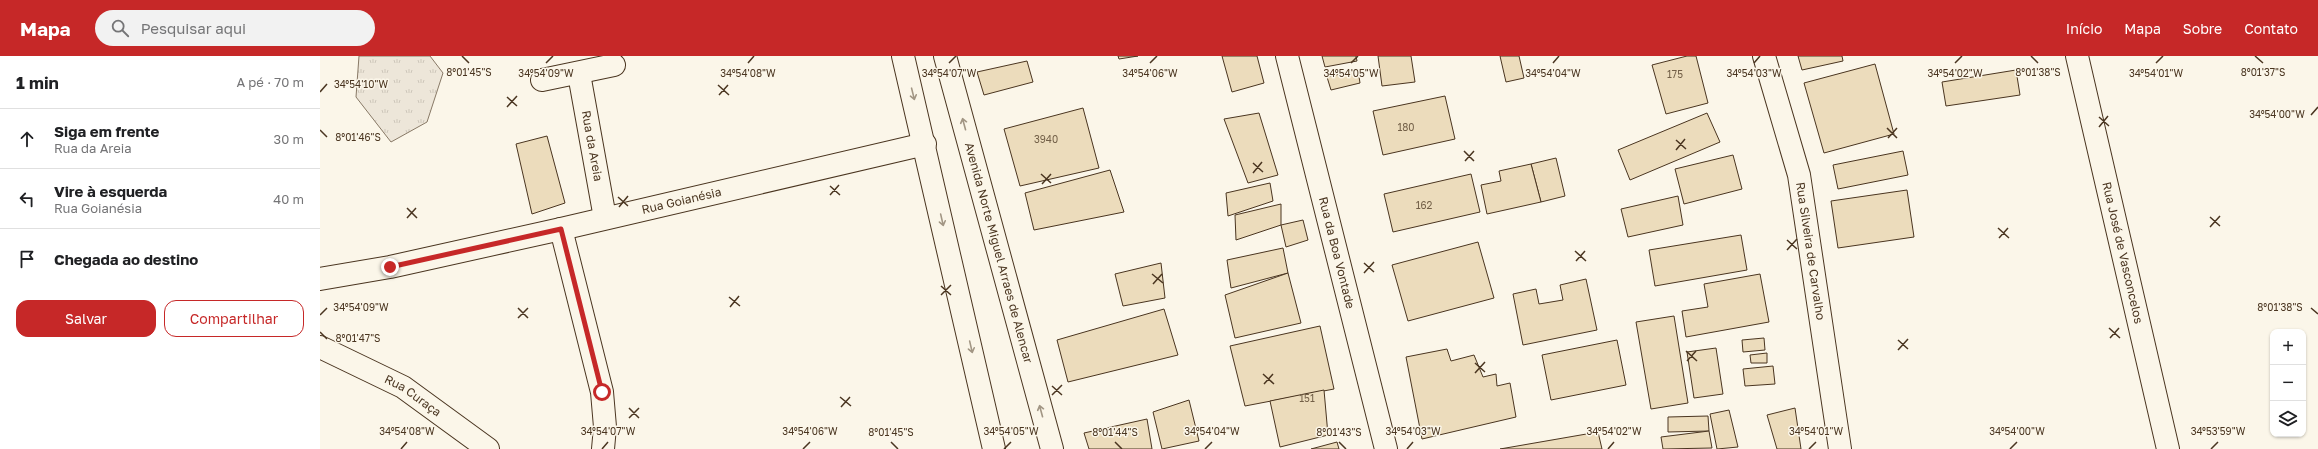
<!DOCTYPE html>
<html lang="pt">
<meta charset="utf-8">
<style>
body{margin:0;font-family:"Golos Text",sans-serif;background:#f2f2f2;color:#202124}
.controls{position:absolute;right:12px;bottom:12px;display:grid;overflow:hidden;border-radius:8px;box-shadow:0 1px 3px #0004}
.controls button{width:36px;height:36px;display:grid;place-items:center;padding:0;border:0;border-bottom:1px solid #e0e0e0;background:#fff;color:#202124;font:20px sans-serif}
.stop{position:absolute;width:12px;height:12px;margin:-9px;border:3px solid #c62828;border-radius:50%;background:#fff}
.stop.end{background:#c62828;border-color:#fff;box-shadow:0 1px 4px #0008}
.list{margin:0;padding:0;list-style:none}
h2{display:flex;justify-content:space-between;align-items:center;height:52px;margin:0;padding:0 16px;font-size:17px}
h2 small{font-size:13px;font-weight:400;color:#757577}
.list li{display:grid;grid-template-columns:26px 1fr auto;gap:12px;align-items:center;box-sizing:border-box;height:60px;padding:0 16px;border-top:1px solid #e0e0e0}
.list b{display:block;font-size:15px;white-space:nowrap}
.list p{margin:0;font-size:13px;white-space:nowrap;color:#757577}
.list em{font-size:13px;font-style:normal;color:#757577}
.actions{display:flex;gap:8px;padding:12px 16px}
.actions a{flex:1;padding:9px 0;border:1px solid #c62828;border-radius:12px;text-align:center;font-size:14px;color:#c62828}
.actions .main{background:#c62828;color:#fff}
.icon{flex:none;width:22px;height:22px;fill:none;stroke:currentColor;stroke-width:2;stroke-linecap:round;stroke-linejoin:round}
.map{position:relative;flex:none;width:1998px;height:393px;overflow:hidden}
header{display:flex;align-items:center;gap:24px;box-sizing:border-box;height:56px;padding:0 20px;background:#c62828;color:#fff}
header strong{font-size:19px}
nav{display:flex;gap:22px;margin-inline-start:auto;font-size:14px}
.search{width:280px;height:36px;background:#f2f2f2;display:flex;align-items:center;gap:10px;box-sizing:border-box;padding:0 14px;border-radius:22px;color:#757577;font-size:15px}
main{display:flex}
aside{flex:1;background:#fff}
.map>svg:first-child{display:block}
.grass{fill:url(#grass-tufts);stroke:#887966}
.building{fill:#ecdcbc;stroke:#4a3520}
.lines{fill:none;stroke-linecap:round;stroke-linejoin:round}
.minor-casing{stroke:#4a3520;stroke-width:24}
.major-casing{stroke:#4a3520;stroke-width:24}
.minor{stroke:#fbf6e9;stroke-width:22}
.major{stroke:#fbf6e9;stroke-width:22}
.oneway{stroke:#a29684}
.route{stroke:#c62828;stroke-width:5}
.ticks{fill:none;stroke:#4a3520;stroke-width:1.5}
.labels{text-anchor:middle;stroke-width:3;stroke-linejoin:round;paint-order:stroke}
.number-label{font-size:10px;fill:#725f47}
.street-label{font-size:12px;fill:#4a3520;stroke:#fbf6e9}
.ticks-label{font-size:10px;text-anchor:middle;fill:#4a3520;stroke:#fbf6e9;stroke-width:3;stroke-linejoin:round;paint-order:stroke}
</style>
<header>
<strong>Mapa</strong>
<div class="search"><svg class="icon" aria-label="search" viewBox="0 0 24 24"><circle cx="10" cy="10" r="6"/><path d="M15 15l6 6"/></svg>Pesquisar aqui</div>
<nav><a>Início</a><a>Mapa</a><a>Sobre</a><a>Contato</a></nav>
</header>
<main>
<aside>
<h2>1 min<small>A pé · 70 m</small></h2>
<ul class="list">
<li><svg class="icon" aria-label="ahead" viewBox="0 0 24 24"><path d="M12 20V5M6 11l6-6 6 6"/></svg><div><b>Siga em frente</b><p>Rua da Areia</p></div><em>30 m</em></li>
<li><svg class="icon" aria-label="left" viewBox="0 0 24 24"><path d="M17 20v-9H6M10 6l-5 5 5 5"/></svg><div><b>Vire à esquerda</b><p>Rua Goianésia</p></div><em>40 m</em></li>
<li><svg class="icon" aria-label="arrive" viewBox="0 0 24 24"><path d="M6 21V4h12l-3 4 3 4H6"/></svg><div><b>Chegada ao destino</b></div></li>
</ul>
<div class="actions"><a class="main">Salvar</a><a>Compartilhar</a></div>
</aside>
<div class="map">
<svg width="1998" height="393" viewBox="0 0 1998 393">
<defs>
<pattern id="grass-tufts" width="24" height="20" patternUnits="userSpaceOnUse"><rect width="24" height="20" fill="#ede6d9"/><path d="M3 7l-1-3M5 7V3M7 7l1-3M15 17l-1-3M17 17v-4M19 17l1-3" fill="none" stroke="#cdc6ba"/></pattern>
</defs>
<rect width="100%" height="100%" fill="#fbf6e9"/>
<polygon class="grass" points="39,0 110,0 123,17 107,66 71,86 36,41"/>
<g class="building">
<polygon points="798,0 818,0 799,3"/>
<polygon points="902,0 937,0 944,27 912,36"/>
<polygon points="1002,0 1036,0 1037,5 1005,11"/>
<polygon points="1058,0 1091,0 1095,26 1062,30"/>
<polygon points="1180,0 1199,0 1204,22 1186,26"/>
<polygon points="1367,0 1376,0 1388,47 1346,58 1332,9"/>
<polygon points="1478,0 1522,0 1523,5 1482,14"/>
<polygon points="707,5 713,26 664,39 657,16"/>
<polygon points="1555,8 1574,78 1504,97 1484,27"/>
<polygon points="1038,14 1040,27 1011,34 1007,21"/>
<polygon points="1696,14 1700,39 1626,50 1622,26"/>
<polygon points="1125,40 1135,83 1063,99 1053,55"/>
<polygon points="763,52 779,112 700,130 684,73"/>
<polygon points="939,57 958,119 928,127 904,63"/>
<polygon points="1387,57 1400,86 1310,124 1298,94"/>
<polygon points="227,80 245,147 212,158 196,88"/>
<polygon points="1583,95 1588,119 1518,133 1513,109"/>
<polygon points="1413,99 1422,133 1364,148 1355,113"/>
<polygon points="1236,102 1245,140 1221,146 1211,108"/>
<polygon points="1211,108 1221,146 1167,158 1161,129 1181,125 1179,115"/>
<polygon points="790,114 804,156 714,174 705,137"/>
<polygon points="1151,118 1160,156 1073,176 1064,138"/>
<polygon points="950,127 953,145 908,160 906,137"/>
<polygon points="1587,134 1594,181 1518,192 1511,145"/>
<polygon points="1358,140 1363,169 1308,181 1301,153"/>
<polygon points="961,148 961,169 916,184 915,159"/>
<polygon points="983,164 988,184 966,191 961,169"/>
<polygon points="1421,179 1427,214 1335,230 1329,194"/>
<polygon points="1158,186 1174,242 1088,265 1072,209"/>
<polygon points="963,192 968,217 911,232 907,204"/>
<polygon points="841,207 845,242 803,250 795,218"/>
<polygon points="968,217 981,267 915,282 905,239"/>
<polygon points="1440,218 1449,266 1366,281 1362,255 1388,251 1384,228"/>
<polygon points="1266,223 1277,274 1203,289 1193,238 1216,233 1219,248 1243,244 1240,229"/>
<polygon points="844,253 858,299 748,326 737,284"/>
<polygon points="1354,260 1368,347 1331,353 1316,266"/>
<polygon points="1000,270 1014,333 925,350 910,290"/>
<polygon points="1444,282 1445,294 1423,296 1422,284"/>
<polygon points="1297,284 1306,329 1231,344 1222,299"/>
<polygon points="1396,292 1403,338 1374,342 1367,296"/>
<polygon points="1127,293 1131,305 1154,299 1163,321 1176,318 1177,330 1190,327 1196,361 1102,383 1086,301"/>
<polygon points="1447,297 1447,307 1431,307 1430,299"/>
<polygon points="1453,310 1455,328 1425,330 1423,313"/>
<polygon points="1004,334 1008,379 960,391 950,345"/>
<polygon points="869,344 879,385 842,393 833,356"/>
<polygon points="1475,352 1481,393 1457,393 1447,359"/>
<polygon points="1409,354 1418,391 1397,393 1390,358"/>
<polygon points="1388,360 1389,375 1348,376 1348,361"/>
<polygon points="827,363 832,393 769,393 764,377"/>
<polygon points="1389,375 1392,392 1343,393 1341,381"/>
<polygon points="1278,376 1282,393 1180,393"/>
<polygon points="1017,386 1019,393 991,393"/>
</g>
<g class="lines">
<defs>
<g id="minor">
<path id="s1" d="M967 0 1066 393"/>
<path id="s2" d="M1444 0 1479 119 1520 393"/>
<path id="s3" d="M1757 0 1848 393"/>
<path id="s4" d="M259 18 285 162"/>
<polyline points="222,24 294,9"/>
<polyline points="241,173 282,336 285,371 283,393"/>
<path id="s5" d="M0 223 70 211 241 173 605 88"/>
<path id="s6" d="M0 291 83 331 168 393"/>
</g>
<g id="major">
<polyline points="583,0 674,393"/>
<path id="s7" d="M625 0 732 393"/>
</g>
</defs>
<use href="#minor" class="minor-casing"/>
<use href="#major" class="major-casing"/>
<use href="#minor" class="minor"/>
<use href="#major" class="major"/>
</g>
<defs><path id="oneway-shaft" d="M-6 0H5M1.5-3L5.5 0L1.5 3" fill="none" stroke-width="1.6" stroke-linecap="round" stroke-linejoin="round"/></defs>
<g class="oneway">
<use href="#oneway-shaft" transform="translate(593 38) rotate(76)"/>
<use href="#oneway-shaft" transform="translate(644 68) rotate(-105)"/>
<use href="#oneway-shaft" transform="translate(622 164) rotate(77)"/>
<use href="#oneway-shaft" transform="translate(651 291) rotate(77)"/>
<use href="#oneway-shaft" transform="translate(721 355) rotate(-105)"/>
</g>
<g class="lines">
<polyline class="route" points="70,211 241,173 282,336"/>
</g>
<path class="ticks" d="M142 0 149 7M1711 0 1718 7M1935 0 1943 7M226 7 233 0M428 7 434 0M629 7 636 0M830 7 837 0M1031 7 1038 0M1233 7 1239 0M1434 7 1440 0M1635 7 1642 0M1836 7 1843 0M398 29 409 39M0 36 7 28M399 39 408 29M187 41 197 50M187 51 197 40M1991 59 1998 51M1779 61 1789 70M1779 71 1788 60M1567 72 1577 82M0 74 7 81M1568 82 1577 72M1356 84 1366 93M1356 94 1365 83M1144 95 1154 105M1145 105 1154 95M933 107 943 116M933 117 942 106M721 118 731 127M722 128 731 118M510 130 520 139M510 139 519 129M298 141 308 150M299 151 308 140M87 152 97 162M1890 161 1900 170M87 162 96 152M1890 171 1900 160M1678 172 1689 182M1679 182 1688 172M1467 184 1477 193M1467 194 1477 183M1255 195 1266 205M1256 205 1265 195M1044 207 1054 216M1044 217 1054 206M832 218 843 227M833 228 842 218M621 230 631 239M621 239 631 229M409 241 420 250M410 251 419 240M198 252 208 262M1991 252 1998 258M0 259 7 252M198 262 208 252M1789 272 1800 282M0 276 7 283M1790 282 1799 272M1578 284 1588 293M1578 294 1588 283M1366 295 1377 305M1367 305 1376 295M1155 307 1165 316M1155 317 1165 306M943 318 954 328M944 328 953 318M732 330 742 339M732 339 742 329M520 341 531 350M521 351 530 341M309 352 319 362M309 362 319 352M571 386 578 393M795 386 802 393M1019 386 1026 393M81 393 87 386M282 393 288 386M483 393 490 386M684 393 691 386M885 393 892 386M1087 393 1093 386M1288 393 1294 386M1489 393 1496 386M1690 393 1697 386M1891 393 1898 386"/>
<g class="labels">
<g class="number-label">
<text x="1355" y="22">175</text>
<text x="1086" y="75">180</text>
<text x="726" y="87">3940</text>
<text x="1104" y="153">162</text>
<text x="987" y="346">151</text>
</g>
<g class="street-label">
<text dy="4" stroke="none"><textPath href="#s4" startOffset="73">Rua da Areia</textPath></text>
<text dy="4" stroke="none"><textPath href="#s5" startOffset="370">Rua Goianésia</textPath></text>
<text dy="4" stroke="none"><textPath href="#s2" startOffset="201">Rua Silveira de Carvalho</textPath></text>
<text dy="4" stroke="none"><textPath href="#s7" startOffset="204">Avenida Norte Miguel Arraes de Alencar</textPath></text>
<text dy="4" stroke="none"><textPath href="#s1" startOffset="203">Rua da Boa Vontade</textPath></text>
<text dy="4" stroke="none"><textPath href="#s3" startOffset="202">Rua José de Vasconcelos</textPath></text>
<text dy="4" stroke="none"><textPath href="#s6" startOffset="105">Rua Curaça</textPath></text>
</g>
</g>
<g class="ticks-label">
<text x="1943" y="20">8°01'37"S</text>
<text x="149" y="20">8°01'45"S</text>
<text x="1718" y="20">8°01'38"S</text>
<text x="226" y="21">34°54'09"W</text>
<text x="428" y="21">34°54'08"W</text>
<text x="629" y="21">34°54'07"W</text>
<text x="830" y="21">34°54'06"W</text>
<text x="1031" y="21">34°54'05"W</text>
<text x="1233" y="21">34°54'04"W</text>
<text x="1434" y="21">34°54'03"W</text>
<text x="1635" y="21">34°54'02"W</text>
<text x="1836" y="21">34°54'01"W</text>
<text x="41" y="32">34°54'10"W</text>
<text x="1957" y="62">34°54'00"W</text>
<text x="38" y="85">8°01'46"S</text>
<text x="41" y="255">34°54'09"W</text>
<text x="1960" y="255">8°01'38"S</text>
<text x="38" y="286">8°01'47"S</text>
<text x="87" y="379">34°54'08"W</text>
<text x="288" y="379">34°54'07"W</text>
<text x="490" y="379">34°54'06"W</text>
<text x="691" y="379">34°54'05"W</text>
<text x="892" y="379">34°54'04"W</text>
<text x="1093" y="379">34°54'03"W</text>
<text x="1294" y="379">34°54'02"W</text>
<text x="1496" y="379">34°54'01"W</text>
<text x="1697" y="379">34°54'00"W</text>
<text x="1898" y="379">34°53'59"W</text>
<text x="571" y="380">8°01'45"S</text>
<text x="795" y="380">8°01'44"S</text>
<text x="1019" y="380">8°01'43"S</text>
</g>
</svg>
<div class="controls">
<button>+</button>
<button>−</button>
<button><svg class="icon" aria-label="layers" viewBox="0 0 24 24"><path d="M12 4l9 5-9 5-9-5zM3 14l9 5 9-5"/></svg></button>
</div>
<div class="stop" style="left:282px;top:336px"></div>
<div class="stop end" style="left:70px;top:211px"></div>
</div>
</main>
